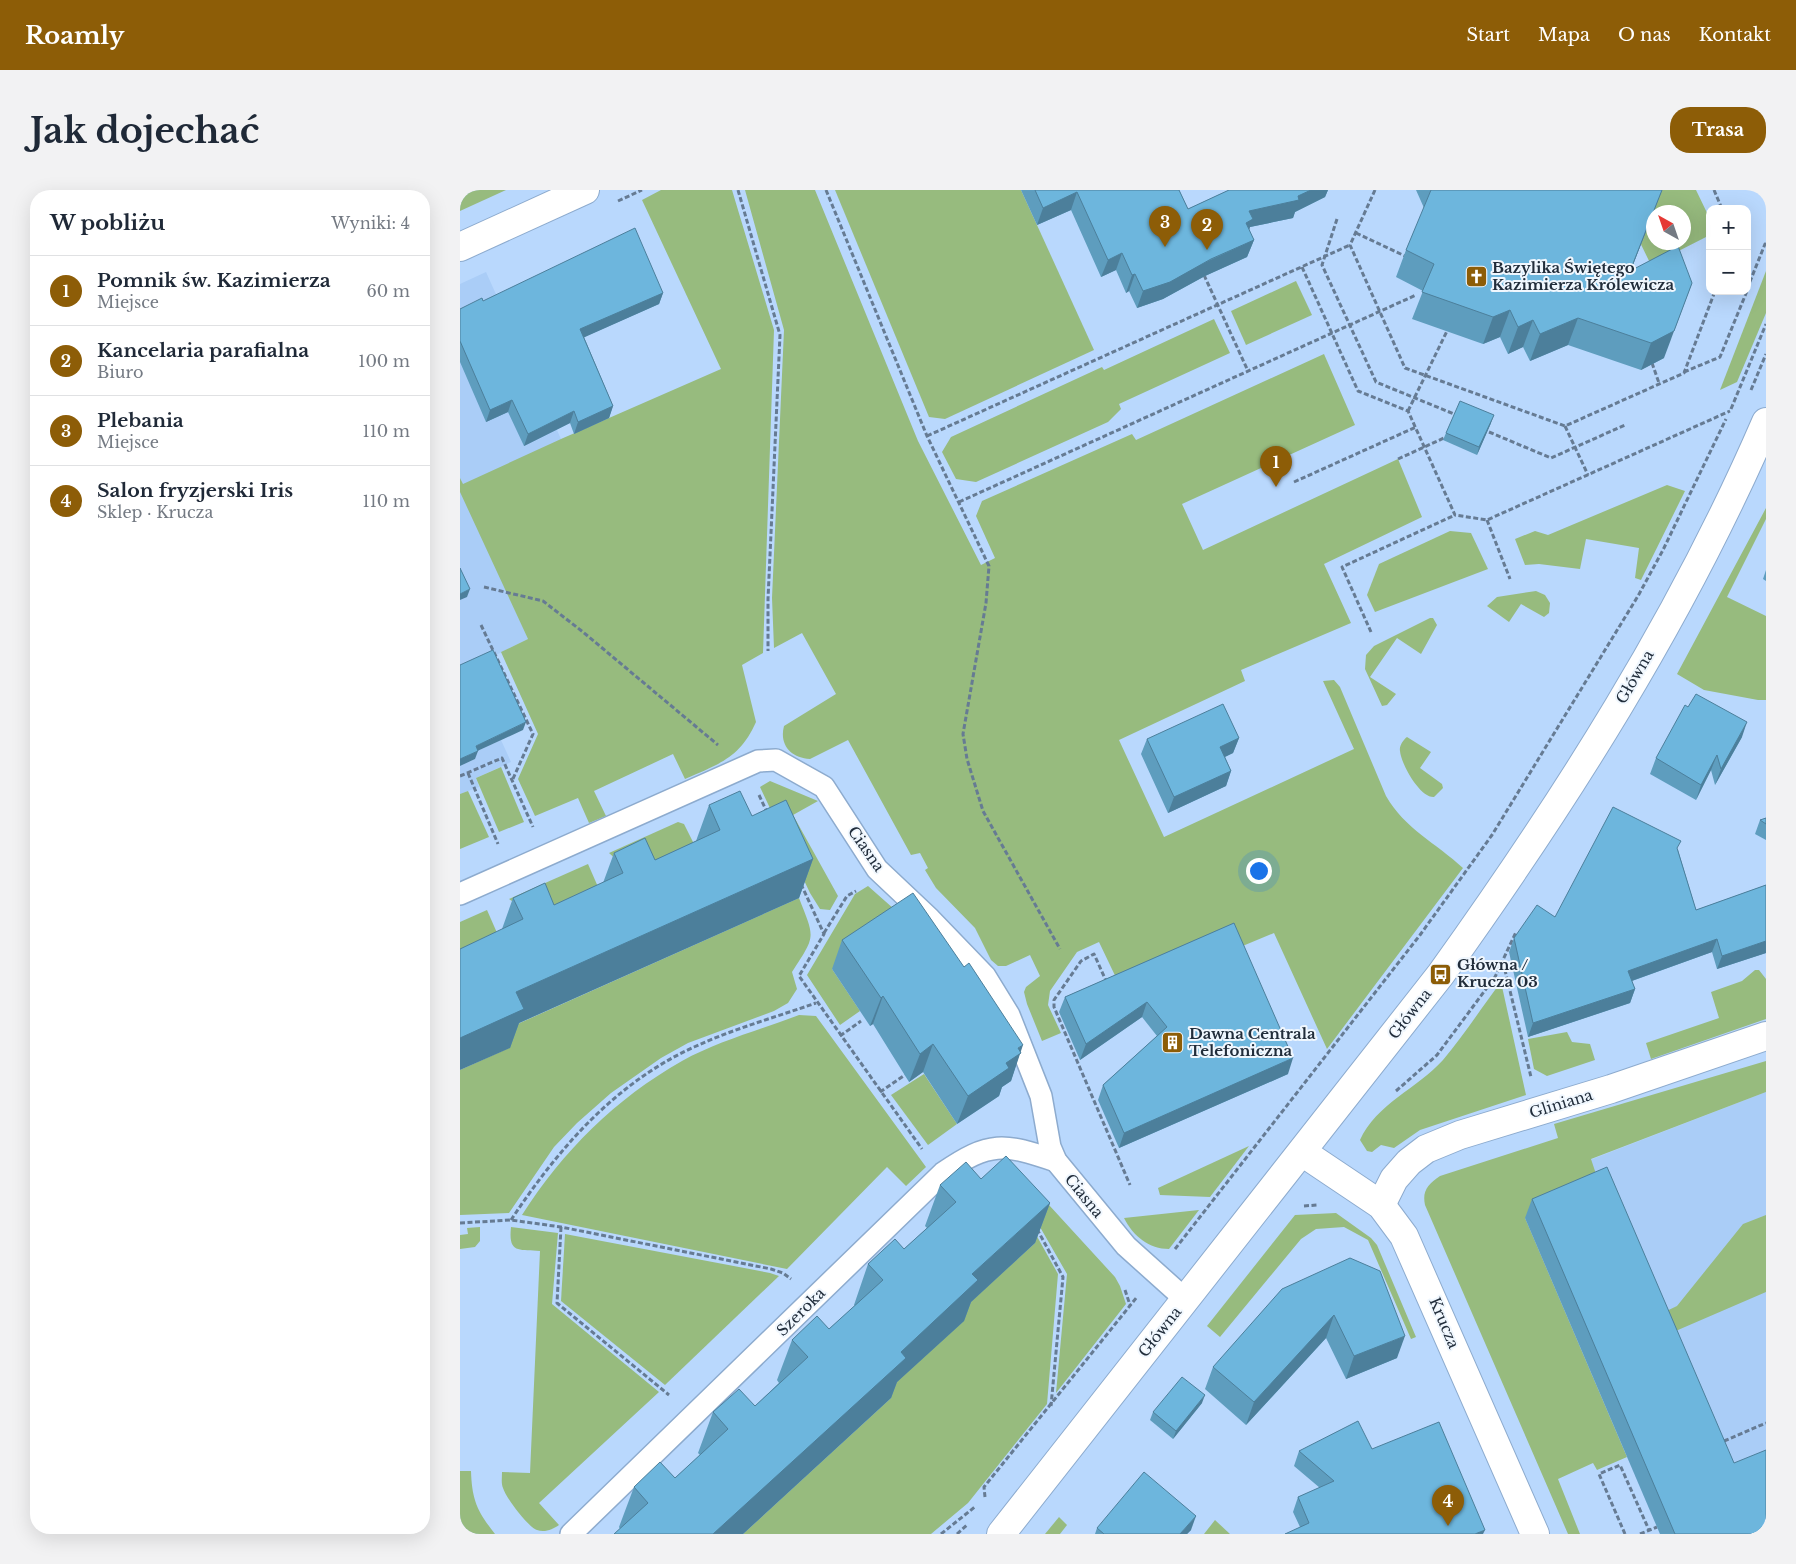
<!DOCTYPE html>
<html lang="pl">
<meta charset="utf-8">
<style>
body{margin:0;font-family:"Libre Baskerville",serif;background:#f2f2f3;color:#1f2937}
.controls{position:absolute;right:15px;top:15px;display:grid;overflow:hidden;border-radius:10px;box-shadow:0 5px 20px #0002}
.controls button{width:45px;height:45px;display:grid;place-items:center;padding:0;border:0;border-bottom:1px solid #e0e1e3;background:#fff;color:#1f2937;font:25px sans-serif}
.compass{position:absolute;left:1186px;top:15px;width:45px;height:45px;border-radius:50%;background:#fff;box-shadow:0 5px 20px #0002;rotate:320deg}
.you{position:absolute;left:798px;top:680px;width:18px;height:18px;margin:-12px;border:4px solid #fff;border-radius:50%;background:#1a73e8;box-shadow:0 0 0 8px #1a73e833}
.badge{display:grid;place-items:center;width:32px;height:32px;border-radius:50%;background:#8d5d07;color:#fff;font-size:16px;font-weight:700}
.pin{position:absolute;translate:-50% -41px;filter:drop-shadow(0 1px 2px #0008)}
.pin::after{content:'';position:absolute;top:26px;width:18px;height:15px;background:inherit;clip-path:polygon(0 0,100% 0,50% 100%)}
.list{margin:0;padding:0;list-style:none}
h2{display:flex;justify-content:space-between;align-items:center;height:65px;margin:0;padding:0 20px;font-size:21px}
h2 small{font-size:16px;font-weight:400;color:#747a83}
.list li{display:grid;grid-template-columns:32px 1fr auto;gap:15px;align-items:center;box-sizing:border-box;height:70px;padding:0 20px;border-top:1px solid #e0e1e3}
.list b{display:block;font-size:19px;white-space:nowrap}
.list p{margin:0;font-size:16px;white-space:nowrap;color:#747a83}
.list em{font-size:16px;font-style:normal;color:#747a83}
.map{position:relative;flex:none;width:1306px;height:1344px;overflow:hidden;border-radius:20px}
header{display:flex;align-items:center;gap:30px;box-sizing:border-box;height:70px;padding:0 25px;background:#8d5d07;color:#fff}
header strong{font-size:24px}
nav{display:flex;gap:28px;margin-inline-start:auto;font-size:18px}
.intro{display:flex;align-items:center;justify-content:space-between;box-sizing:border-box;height:120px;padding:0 30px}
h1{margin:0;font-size:35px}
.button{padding:12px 22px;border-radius:20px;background:#8d5d07;color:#fff;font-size:18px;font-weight:700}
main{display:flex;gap:30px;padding:0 30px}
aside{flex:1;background:#fff;border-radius:20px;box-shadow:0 5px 20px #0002}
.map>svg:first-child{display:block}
.built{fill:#aacdf7}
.green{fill:#97bb7e}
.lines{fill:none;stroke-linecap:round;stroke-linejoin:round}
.service-casing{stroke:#8dabce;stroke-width:24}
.minor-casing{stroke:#8dabce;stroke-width:30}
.tertiary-casing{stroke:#8dabce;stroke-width:30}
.path{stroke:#667b93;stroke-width:3;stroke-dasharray:5 2.5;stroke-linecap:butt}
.service{stroke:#fff;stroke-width:21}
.minor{stroke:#fff;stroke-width:28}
.tertiary{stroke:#fff;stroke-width:28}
.wall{fill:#5e9dbe}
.shaded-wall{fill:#4c7f9b}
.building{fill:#6db6dd;stroke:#4c7f9b}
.labels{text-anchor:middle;stroke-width:4;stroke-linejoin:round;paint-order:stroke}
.poi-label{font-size:15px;font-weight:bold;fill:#212d3b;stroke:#f0f7fe;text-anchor:start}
.street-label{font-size:15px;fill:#212d3b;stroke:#f0f7fe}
</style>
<header>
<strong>Roamly</strong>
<nav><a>Start</a><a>Mapa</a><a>O nas</a><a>Kontakt</a></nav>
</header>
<div class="intro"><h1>Jak dojechać</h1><a class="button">Trasa</a></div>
<main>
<aside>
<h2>W pobliżu<small>Wyniki: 4</small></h2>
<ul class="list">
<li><span class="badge">1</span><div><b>Pomnik św. Kazimierza</b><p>Miejsce</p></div><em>60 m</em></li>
<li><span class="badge">2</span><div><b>Kancelaria parafialna</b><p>Biuro</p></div><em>100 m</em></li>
<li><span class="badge">3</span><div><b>Plebania</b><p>Miejsce</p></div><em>110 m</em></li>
<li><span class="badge">4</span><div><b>Salon fryzjerski Iris</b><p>Sklep · Krucza</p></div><em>110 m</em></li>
</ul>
</aside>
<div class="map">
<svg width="1306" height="1344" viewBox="0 0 1306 1344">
<rect width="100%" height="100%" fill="#b9d8fd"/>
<g class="built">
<polygon points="26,82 101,249 114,244 50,409 68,449 30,468 0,526 0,94"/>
<polygon points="41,550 51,572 16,588 19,597 0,604 0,576 15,569 13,563"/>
<polygon points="1306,902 1306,1344 1200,1344 1065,1028 1140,995 1130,970"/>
</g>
<g class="green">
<polygon points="0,0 46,0 0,21"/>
<path d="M201 0H272L314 140 303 463 282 475 296 532C280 568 259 574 225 589L213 564 134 601 146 626 129 633 118 608 75 626 58 589 78 544 41 462 68 449 0 302V288L3 294 101 249 261 179 182 10Z"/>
<path d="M285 0H355L458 251 521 375 535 368 516 326 522 311 672 244 676 250 864 164 895 235 722 314 743 360 938 269 962 327 864 374 891 433 781 480 785 491 659 550 704 647 894 559 863 491 874 490 880 497 926 606C945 639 976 653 1003 678L867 859 814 743 773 760 660 796 639 752 617 762 590 801 588 815 601 843 582 851 567 814 564 802 566 797 580 786 570 765 546 776H538L531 770 515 738 476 698 465 680 468 678 460 663 451 665 388 550 350 569C331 568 319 555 324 536L376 504 342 443 314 458 312 408 324 140Z"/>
<polygon points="375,0 561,0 634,160 485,229 469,227"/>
<polygon points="1196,0 1236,0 1250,29 1250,45 1191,75 1174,40 1193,23 1194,52 1224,52 1224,22 1194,22"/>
<polygon points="1306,81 1306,123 1277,192 1260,200"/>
<polygon points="836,91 852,125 786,155 771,121"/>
<polygon points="754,129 770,163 659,214 661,219 648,232 516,292 496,289 482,262 491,247 642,177 644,180"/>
<polygon points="1207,295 1225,301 1181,390 1175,388 1179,358 1126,349 1120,379 1079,374 1065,375 1055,349 1075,341 1088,345"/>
<polygon points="1306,318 1306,329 1267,407 1306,426 1306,510 1298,510 1244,500 1217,484"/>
<polygon points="990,341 1011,343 1028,379 915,422 907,405 919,374"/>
<polygon points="1076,401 1085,405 1090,413 1089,423 1084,427 1061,414 1049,432 1027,416 1037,407"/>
<polygon points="970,428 973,428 977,435 961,464 937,448 910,487 936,504 927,515 922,516 905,479 906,465 914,456"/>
<path d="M947 547 971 562 960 578 982 594 983 598 974 607C960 608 941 574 940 561 939 556 943 550 947 547Z"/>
<polygon points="41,577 64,632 39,642 16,588"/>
<polygon points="310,591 358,611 333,625 378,706 370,720 360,719 350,703 300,597"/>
<polygon points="8,601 29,647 0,659 0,604"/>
<polygon points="218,632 224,634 246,678 167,679 149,663"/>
<polygon points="128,674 149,722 65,720 49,709"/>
<polygon points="408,696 451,734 372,779 400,821 380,835 347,785 395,704"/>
<path d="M339 708C355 749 356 745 332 782L337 799 328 813 314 821 228 853 201 868 151 903 117 933 94 957 49 1023 0 1025V880L49 858 42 841Z"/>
<polygon points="27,720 48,768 0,810 0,732"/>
<polygon points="1295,780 1299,780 1306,789 1306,829 1191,869 1186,853 1259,828 1251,802 1282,791"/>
<path d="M1041 792 1066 905 960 940 934 958 921 955 912 962 907 961 900 950C916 914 958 898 983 870 1004 845 1022 817 1041 792Z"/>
<path d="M339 825 356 826 466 977 446 996 427 977 327 1079 62 1025C103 961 155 909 222 871 258 851 300 840 339 825Z"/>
<polygon points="1107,842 1112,852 1130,854 1135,870 1087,886 1074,879 1068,849"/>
<path d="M1306 871V902L1131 969 1140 996 1065 1028 1167 1267 1137 1280 1133 1273 1098 1289 1120 1344H1108L965 1015C962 1001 968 994 980 986L1098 948 1094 934Z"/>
<polygon points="464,884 497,934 468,955 431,905"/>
<polygon points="789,956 750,1007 700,1005 698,998"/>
<polygon points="545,989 598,1084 587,1214 508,1313 471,1344 283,1344 431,1208 426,1202 497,1124 575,1053"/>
<polygon points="578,1003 655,1087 660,1096 666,1114 596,1203 607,1084 561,1004"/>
<path d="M739 1020 709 1059C689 1059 673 1046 664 1028Z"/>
<polygon points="876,1023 911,1048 917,1055 956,1147 951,1149 908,1050 884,1037 856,1039 841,1049 760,1147 747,1136 835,1025"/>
<polygon points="1306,1025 1306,1102 1211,1143 1196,1126 1217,1116 1283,1034"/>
<polygon points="20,1037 20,1051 15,1057 0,1059 0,1045 8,1044 7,1038"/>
<path d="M51 1037 98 1043 92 1114 199 1202 79 1313 99 1335C93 1339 85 1343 77 1340 68 1337 46 1308 43 1298 41 1293 42 1288 42 1282L70 1283 80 1061C59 1059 48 1064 51 1037Z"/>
<polygon points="105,1044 310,1083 319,1086 205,1195 101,1111"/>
<path d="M0 1281H11C12 1310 17 1321 35 1344H0Z"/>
<polygon points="599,1327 607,1335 600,1344 585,1344"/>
<polygon points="755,1330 770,1344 744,1344"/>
</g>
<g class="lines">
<defs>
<g id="service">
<polyline points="0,704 298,571 316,570 364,597 417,679 470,729 525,786 549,825 581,906 590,957 596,971 666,1056 725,1109"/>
<path d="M111 1344 483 983C530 951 543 953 596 971"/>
</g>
<g id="minor">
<polyline points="0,57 125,0"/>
<polyline points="842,962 921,1015 944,1046 1075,1344"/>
<polyline points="921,1015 934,989 949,972 966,959 1000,945 1151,899 1306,846"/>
</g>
<path id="tertiary" d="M541 1344 981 784C1105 611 1221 429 1306 232"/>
</defs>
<use href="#service" class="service-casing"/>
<use href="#minor" class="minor-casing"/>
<use href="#tertiary" class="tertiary-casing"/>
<g class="path">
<polyline points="278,0 320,145 308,409 308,461"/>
<polyline points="366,0 467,246 529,376 526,413 503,544 507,569 523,621 600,759"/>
<polyline points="915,0 890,55 945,178 1105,236 1224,183 1255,101"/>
<polyline points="1254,0 1262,19"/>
<polyline points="158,11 182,0"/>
<polyline points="877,29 862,75 916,192 994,224"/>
<polyline points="896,43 945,66"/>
<polyline points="842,77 898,201 948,221 995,325 1027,330 1270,221"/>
<polyline points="744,85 788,181"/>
<polyline points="1287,99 1305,54 1306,55"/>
<polyline points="1192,173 1199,193"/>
<polyline points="1224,182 1260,167 1287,101"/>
<polyline points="1291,200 1306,164"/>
<polyline points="1271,219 1306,134"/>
<polyline points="948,221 987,141"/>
<polyline points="1105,236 1128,285"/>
<polyline points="1029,242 1091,268 1165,235"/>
<polyline points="467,246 890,55"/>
<polyline points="938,269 984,248"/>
<polyline points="834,292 956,237"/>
<polyline points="499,312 956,105"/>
<polyline points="1027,330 1050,389"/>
<polyline points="24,397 83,411 123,442 258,555"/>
<polyline points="21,435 73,544 52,591"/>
<polyline points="911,442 882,377 995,325"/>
<polyline points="8,583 38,654"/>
<polyline points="0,586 42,568 73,637"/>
<polyline points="299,605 307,622"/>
<polyline points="341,694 364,744 339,786 462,959"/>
<polyline points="364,743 387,706 396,701"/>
<polyline points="1043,772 1071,887"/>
<polyline points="647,793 634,764 621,771 594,810 594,817 670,995"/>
<polyline points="380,846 401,831"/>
<polyline points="936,901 977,865 1035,787 1056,742"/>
<polyline points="420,902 445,885"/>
<polyline points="844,1016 857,1015"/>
<path d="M51 1030C98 959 155 893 234 857 273 839 316 827 356 813"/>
<polyline points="0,1033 51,1030 101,1037 311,1079 323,1083 331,1089"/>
<polyline points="101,1037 97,1113 209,1205"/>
<polyline points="577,1039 603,1087 591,1216"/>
<polyline points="715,1059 960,745 1032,645 1178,406 1203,360 1266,229"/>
<polyline points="665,1100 670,1115"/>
<polyline points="1264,1251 1306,1233"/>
<polyline points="525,1307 524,1297 677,1107"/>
<polyline points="481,1344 516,1316"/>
<polyline points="497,1344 507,1335"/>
<polyline points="1165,1344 1139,1284 1160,1275 1189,1340"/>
<polyline points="1180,1344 1197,1337"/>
</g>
<use href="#service" class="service"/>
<use href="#minor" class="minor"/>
<use href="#tertiary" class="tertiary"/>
</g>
<g class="wall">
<polygon points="561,0 719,0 728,19 769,0 868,0 865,7 835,22 833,28 790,37 789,40 794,50 787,67 745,86 703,109 677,118 669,101 666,103 656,80 641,87 611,20 577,35"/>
<polygon points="956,0 1202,0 1171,80 1204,168 1181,180 1108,155 1070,171 1063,157 1048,164 1040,147 1023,154 952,129 963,101 936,87 946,60 964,18"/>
<polygon points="203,103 199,114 124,147 153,216 149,228 114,244 110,233 64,256 48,222 26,232 0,172 0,119 23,111"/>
<polygon points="1031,233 1017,265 983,250 986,243"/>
<polygon points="1306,380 1306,391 1303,389"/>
<polygon points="1282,547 1255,595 1251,580 1236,610 1190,584 1196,568"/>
<polygon points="779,548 773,563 765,567 771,581 766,596 708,623 681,564 687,549"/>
<polygon points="249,615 292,626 353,669 339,708 59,833 50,858 42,739 53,708 94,715 143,693 154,663 195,670 236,651"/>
<polygon points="1306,628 1306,650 1295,644 1300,630"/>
<polygon points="1218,660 1236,720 1306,695 1306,763 1257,779 1252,762 1172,791 1175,799 1170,813 1068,847 1049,762 1054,748 1095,727"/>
<polygon points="774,733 828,884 659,958 638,910 643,895 697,846 682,827 620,870 599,822 605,807"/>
<polygon points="382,750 560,862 551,891 542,897 539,906 497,934 463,882 449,892 413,834 410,836 372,779"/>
<polygon points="521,989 590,1013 575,1053 511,1112 504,1131 437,1192 431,1208 283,1344 154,1344 160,1339 159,1337 174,1297 215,1288 240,1265 238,1263 253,1222 295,1216 319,1193 317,1190 332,1150 369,1139 395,1116 394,1115 408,1074 444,1059 467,1038 465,1036 480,995"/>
<polygon points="1072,1009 1274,1273 1306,1344 1200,1344 1065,1028"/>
<polygon points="890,1068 937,1168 886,1189 866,1148 786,1235 745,1199 753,1177"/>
<polygon points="742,1213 713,1249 690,1230 693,1222"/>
<polygon points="912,1259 1023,1344 840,1337 833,1322 838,1307 860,1298 834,1276 839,1261"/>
<polygon points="637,1338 731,1340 727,1344 635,1344"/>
</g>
<g class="shaded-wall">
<polygon points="851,0 868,0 865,7 835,22 833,28 790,37 787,46 779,50 789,21 838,6"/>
<polygon points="1202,0 1160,108 1170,81"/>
<polygon points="617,2 611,20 577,35 583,18"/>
<polygon points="794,50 787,67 745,86 703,109 677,118 683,101"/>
<polygon points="662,63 656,80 641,87 648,70"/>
<polygon points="675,84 669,101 666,103 672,85"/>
<polygon points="1232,93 1204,168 1181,180 1191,153"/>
<polygon points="203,103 199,114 116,151 120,139"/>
<polygon points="1050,120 1040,147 1023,154 1033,127"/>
<polygon points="1118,128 1108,155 1070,171 1080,144"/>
<polygon points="1073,130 1063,157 1048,164 1058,137"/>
<polygon points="52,210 48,222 26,232 30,220"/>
<polygon points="153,216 149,228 114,244 118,232"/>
<polygon points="114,221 110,233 64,256 68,244"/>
<polygon points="1034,225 1031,233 1017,265 1019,257"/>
<polygon points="10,399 7,407 0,410 0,404"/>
<polygon points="66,532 63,540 13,563 16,556"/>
<polygon points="1287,532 1282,547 1255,595 1261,579"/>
<polygon points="779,548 773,563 754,572 760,557"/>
<polygon points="18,561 15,569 0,576 0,569"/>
<polygon points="1257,565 1251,580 1236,610 1241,595"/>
<polygon points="771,581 766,596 708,623 714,607"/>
<polygon points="353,669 339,708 59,833 50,858 0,880 0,848 56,802"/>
<polygon points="1257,749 1252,762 1163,794 1168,781"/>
<polygon points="1306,751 1306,763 1257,779 1262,766"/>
<polygon points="1175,799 1170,813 1068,847 1073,833"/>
<polygon points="423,806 413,834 410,836 421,808"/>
<polygon points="687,812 682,827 620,870 626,854"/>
<polygon points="473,854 463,882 449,892 460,864"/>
<polygon points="563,855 551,891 542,897 539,906 497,934 508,906 546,873 558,858"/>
<polygon points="833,868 828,884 659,958 664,943"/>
<polygon points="590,1013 575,1053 511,1112 504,1131 437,1192 431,1208 283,1344 253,1344 441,1162 512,1084"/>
<polygon points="874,1125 866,1148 786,1235 794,1212"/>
<polygon points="945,1146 937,1168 886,1189 894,1166"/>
<polygon points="745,1205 742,1213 713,1249 716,1241"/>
<polygon points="736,1326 731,1340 727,1344 720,1344"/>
<polygon points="1025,1340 1023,1344 1015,1344"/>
</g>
<g class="building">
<polygon points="575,0 719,0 728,19 769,0 851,0 838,6 839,10 789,21 793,29 786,33 794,50 751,69 710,92 683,101 675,84 672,85 662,63 648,70 617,2 583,18"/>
<polygon points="971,0 1202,0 1170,81 1218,56 1232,93 1214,141 1191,153 1118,128 1080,144 1073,130 1058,137 1050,120 1033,127 962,102 974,74 946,60"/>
<polygon points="175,38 203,103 120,139 153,216 118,232 114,221 68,244 52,210 30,220 0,151 0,119 22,108 23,111"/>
<polygon points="1000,211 1034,225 1019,257 986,243"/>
<polygon points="0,378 10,399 0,404"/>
<polygon points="33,460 66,532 16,556 18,561 0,569 0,475"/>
<polygon points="1236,504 1287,532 1261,579 1257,565 1241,595 1196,568 1225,515 1228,517"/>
<polygon points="763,514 779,548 760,557 771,581 714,607 687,549"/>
<polygon points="280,601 292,626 326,610 353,669 56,802 64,819 0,848 0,759 63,729 53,708 85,693 94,715 163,683 154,663 185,648 195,670 260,640 249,615"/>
<polygon points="1153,617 1221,651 1217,658 1236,720 1306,695 1306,751 1262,766 1257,749 1168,781 1175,799 1073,833 1054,748 1077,715 1095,727"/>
<polygon points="1306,628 1306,634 1300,630"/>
<polygon points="453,703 504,777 509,773 563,855 558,858 561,863 546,873 549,878 508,906 473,854 460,864 423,806 421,808 382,750"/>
<polygon points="774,733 833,868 664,943 643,895 707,837 687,812 626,854 605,807"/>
<polygon points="546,966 590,1013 512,1084 518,1090 441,1162 446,1168 253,1344 154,1344 188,1313 174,1297 200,1272 215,1288 268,1239 253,1222 279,1199 295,1216 348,1167 332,1150 357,1126 369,1139 423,1090 408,1074 435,1049 444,1059 496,1012 480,995 506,972 521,989"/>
<polygon points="1147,977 1274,1273 1306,1260 1306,1344 1215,1344 1072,1009"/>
<polygon points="890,1068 920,1081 945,1146 894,1166 874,1125 794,1212 753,1177 822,1099"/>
<polygon points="722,1187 745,1205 716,1241 693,1222"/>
<polygon points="898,1231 912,1259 979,1232 1025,1340 1015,1344 825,1344 849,1333 838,1307 874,1291 839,1261"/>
<polygon points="684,1282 736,1326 720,1344 644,1344 637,1338"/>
</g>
<defs>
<symbol id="church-square" viewBox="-11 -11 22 22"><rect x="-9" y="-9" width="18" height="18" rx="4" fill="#8d5d07" stroke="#f0f7fe"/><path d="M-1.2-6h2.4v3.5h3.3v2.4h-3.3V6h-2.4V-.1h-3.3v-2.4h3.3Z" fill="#fff"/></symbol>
<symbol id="bus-square" viewBox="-11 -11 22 22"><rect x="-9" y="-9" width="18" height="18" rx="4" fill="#8d5d07" stroke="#f0f7fe"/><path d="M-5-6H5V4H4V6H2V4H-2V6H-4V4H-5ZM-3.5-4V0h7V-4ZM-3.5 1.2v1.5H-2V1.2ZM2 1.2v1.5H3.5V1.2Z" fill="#fff"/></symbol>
<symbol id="building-square" viewBox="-11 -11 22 22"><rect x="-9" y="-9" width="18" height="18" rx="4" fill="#8d5d07" stroke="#f0f7fe"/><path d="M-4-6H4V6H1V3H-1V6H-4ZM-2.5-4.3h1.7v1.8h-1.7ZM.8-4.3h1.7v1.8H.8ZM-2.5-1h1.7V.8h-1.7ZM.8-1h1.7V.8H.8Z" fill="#fff"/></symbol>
</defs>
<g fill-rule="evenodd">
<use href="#church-square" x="1004" y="74" width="25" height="25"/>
<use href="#bus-square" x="968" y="772" width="25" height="25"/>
<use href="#building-square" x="700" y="840" width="25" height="25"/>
</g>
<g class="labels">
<g class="poi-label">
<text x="1032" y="83">Bazylika Świętego<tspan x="1032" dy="17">Kazimierza Królewicza</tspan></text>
<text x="997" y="780">Główna /<tspan x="997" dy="17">Krucza 03</tspan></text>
<text x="729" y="849">Dawna Centrala<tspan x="729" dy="17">Telefoniczna</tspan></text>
</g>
<g class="street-label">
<text transform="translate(1175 487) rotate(-60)" y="5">Główna</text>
<text transform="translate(406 659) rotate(55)" y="5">Ciasna</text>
<text transform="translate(950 824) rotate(-52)" y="5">Główna</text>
<text transform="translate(1101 914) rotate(-17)" y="5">Gliniana</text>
<text transform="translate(624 1006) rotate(51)" y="5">Ciasna</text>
<text transform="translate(341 1122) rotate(-45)" y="5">Szeroka</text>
<text transform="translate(984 1133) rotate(67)" y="5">Krucza</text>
<text transform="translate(700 1142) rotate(-52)" y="5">Główna</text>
</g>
</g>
</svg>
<div class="controls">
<button>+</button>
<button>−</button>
</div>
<svg class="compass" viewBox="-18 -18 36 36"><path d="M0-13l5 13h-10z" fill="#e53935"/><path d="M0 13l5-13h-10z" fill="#747a83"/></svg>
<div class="you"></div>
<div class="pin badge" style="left:816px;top:297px">1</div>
<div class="pin badge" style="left:747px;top:60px">2</div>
<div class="pin badge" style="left:705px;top:57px">3</div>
<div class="pin badge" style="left:988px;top:1336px">4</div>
</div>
</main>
